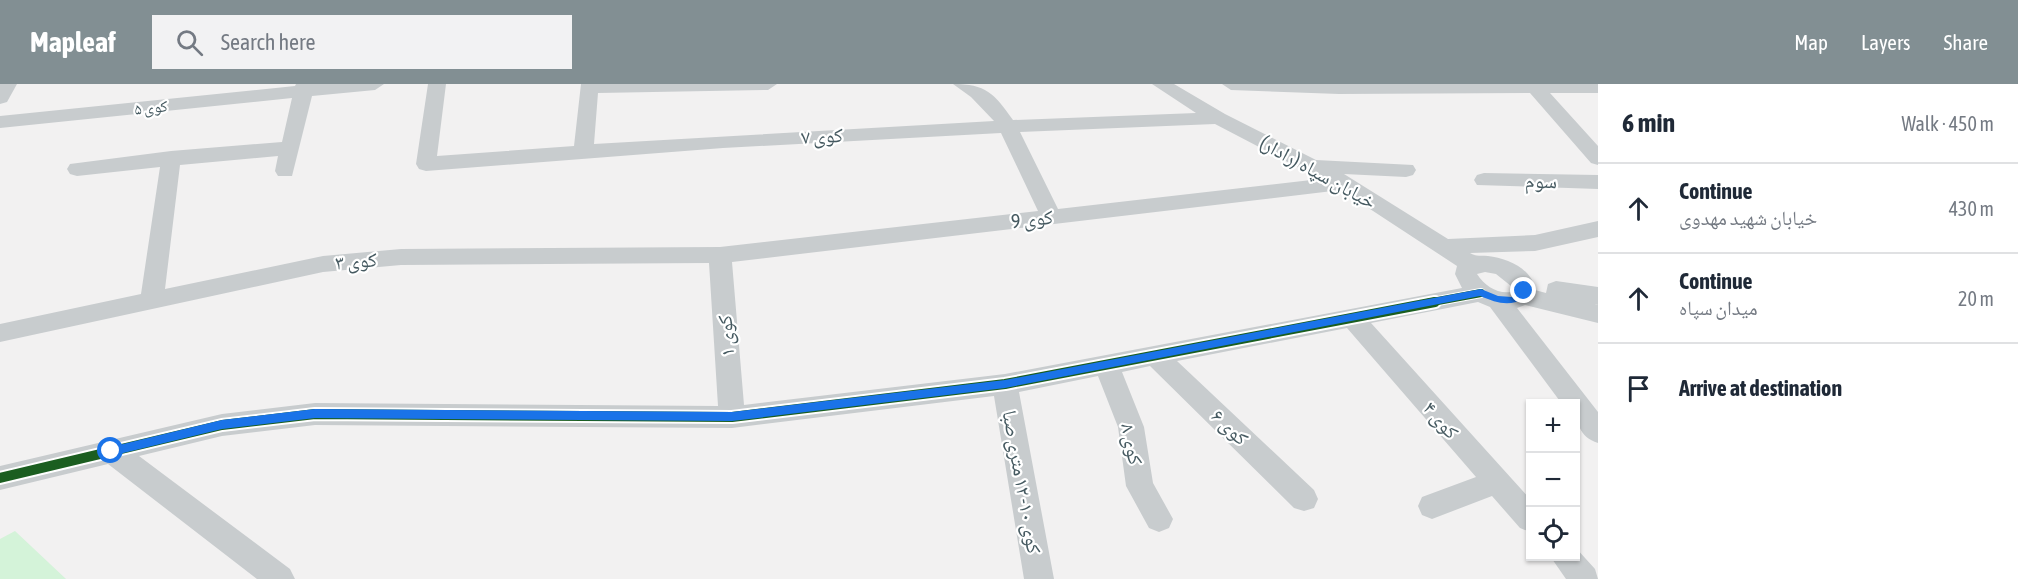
<!DOCTYPE html>
<meta charset="utf-8">
<style>
body{margin:0;font-family:"Asap Condensed","Noto Naskh Arabic",sans-serif;background:#f2f2f3;color:#1f2937}
.controls{position:absolute;right:18px;bottom:18px;display:grid;overflow:hidden;border-radius:0px;box-shadow:0 2px 4px #0004}
.controls button{width:54px;height:54px;display:grid;place-items:center;padding:0;border:0;border-bottom:2px solid #e0e1e3;background:#fff;color:#1f2937;font:30px sans-serif}
.stop{position:absolute;width:18px;height:18px;margin:-14px;border:4px solid #1a73e8;border-radius:50%;background:#fff}
.stop.end{background:#1a73e8;border-color:#fff;box-shadow:0 2px 6px #0008}
.list{margin:0;padding:0;list-style:none}
h2{display:flex;justify-content:space-between;align-items:center;height:78px;margin:0;padding:0 24px;font-size:26px}
h2 small{font-size:20px;font-weight:400;color:#747a83}
.list li{display:grid;grid-template-columns:39px 1fr auto;gap:18px;align-items:center;box-sizing:border-box;height:90px;padding:0 24px;border-top:2px solid #e0e1e3}
.list b{display:block;font-size:22px;white-space:nowrap}
.list p{margin:0;font-size:20px;white-space:nowrap;color:#747a83}
.list em{font-size:20px;font-style:normal;color:#747a83}
.icon{flex:none;width:33px;height:33px;fill:none;stroke:currentColor;stroke-width:2;stroke-linecap:round;stroke-linejoin:round}
.map{position:relative;flex:none;width:1598px;height:495px;overflow:hidden}
header{display:flex;align-items:center;gap:36px;box-sizing:border-box;height:84px;padding:0 30px;background:#828f93;color:#fff}
header strong{font-size:28px}
nav{display:flex;gap:33px;margin-inline-start:auto;font-size:21px}
.search{width:420px;height:54px;background:#f2f2f3;display:flex;align-items:center;gap:15px;box-sizing:border-box;padding:0 21px;border-radius:0px;color:#747a83;font-size:22px}
main{display:flex}
aside{flex:1;background:#fff}
.map>svg:first-child{display:block}
.green{fill:#d4f3d9}
.lines{fill:none;stroke-linecap:round;stroke-linejoin:round}
.minor{fill:#c8ccce;fill-rule:evenodd}
.cycleway-far1-casing{stroke:#fff;stroke-width:10}
.cycleway-casing{stroke:#fff;stroke-width:14}
.cycleway-far1{stroke:#1b5e20;stroke-width:8}
.cycleway{stroke:#1b5e20;stroke-width:10}
.route{fill:#1a73e8}
.labels{text-anchor:middle;stroke-width:4.5;stroke-linejoin:round;paint-order:stroke}
.far-street-label{font-size:16px;fill:#465a61;stroke:#fff}
.street-label{font-size:20px;fill:#465a61;stroke:#fff}
</style>
<header>
<strong>Mapleaf</strong>
<div class="search"><svg class="icon" aria-label="search" viewBox="0 0 24 24"><circle cx="10" cy="10" r="6"/><path d="M15 15l6 6"/></svg>Search here</div>
<nav><a>Map</a><a>Layers</a><a>Share</a></nav>
</header>
<main>
<div class="map">
<svg width="1598" height="495" viewBox="0 0 1598 495">
<rect width="100%" height="100%" fill="#f2f1f1"/>
<polygon class="green" points="15,447 66,495 0,495 0,455"/>
<g class="lines">
<g class="minor">
<polygon points="0,0 17,0 7,18 0,20"/>
<path d="M296 0H384L375 6 312 12 292 92H278L275 87 278 72 180 81 165 205 323 172 401 165 720 163 1038 127 1001 49 723 64 426 87 419 85 416 80 428 0H446L437 72 574 62 581 0H777L768 6 598 9 594 60 994 37 971 13 953 0C986 0 994 9 1013 36L1196 29 1152 0H1174L1225 30 1316 76 1413 81 1416 86 1413 91 1406 93 1344 90 1448 155 1535 151 1598 137V153L1535 167 1470 169C1476 173 1481 171 1488 172 1507 174 1533 185 1535 206L1546 209 1548 200 1556 197 1598 203V221L1595 220 1598 221V239L1525 221 1517 224 1598 328V359C1579 353 1576 338 1576 320H1562L1490 223 1478 218 1371 239 1530 415V448L1520 444 1492 412 1432 435 1422 431 1418 422 1422 413 1476 393 1347 244 1177 277 1314 406 1318 415 1314 424 1304 427 1294 424 1150 282 1122 288 1144 343 1153 399 1173 435 1169 444 1159 448 1149 444 1126 402 1118 343 1098 292 1019 308 1054 495H1024L994 312 732 344 315 341 222 352 139 372 290 485 295 495H257L108 380 0 406V382L222 330 315 319 718 322 709 179 401 181 323 188 0 258V240L141 210 160 83 77 92 70 90 67 85 70 80 171 67 282 58 292 14 0 44V32L295 2ZM1215 40 1320 95 1058 125 1020 48ZM1341 106 1457 182 1455 190 1462 204 1005 290 744 321 732 178ZM1485 188 1496 190 1511 202V208C1497 210 1485 202 1477 190Z"/>
<polygon points="1222,0 1598,0 1598,9 1550,9 1598,62 1598,81 1591,79 1530,9 1339,10 1231,6"/>
<polygon points="1484,89 1598,91 1598,105 1477,101 1474,96 1477,91"/>
<polygon points="1576,464 1595,485 1598,495 1566,495 1550,472 1576,472"/>
</g>
<defs>
<polyline id="cycleway-far1" points="1427,219 1481,209"/>
<polyline id="cycleway" points="0,394 222,341 315,330 732,333 1005,300 1435,218"/>
</defs>
<use href="#cycleway-far1" class="cycleway-far1-casing"/>
<use href="#cycleway" class="cycleway-casing"/>
<use href="#cycleway-far1" class="cycleway-far1"/>
<use href="#cycleway" class="cycleway"/>
</g>
<path class="route" d="M1524 204 1529 207 1526 214C1509 223 1497 219 1480 212L1005 304 732 337 315 334 222 345 111 372 105 367 111 363 222 336 315 325 732 328 1005 296 1481 205 1498 212 1512 213Z"/>
<g class="labels">
<g class="far-street-label">
<text transform="translate(151 23) rotate(-6)" y="6">کوی ۵</text>
</g>
<g class="street-label">
<text transform="translate(822 52) rotate(-3)" y="7">کوی ۷</text>
<text transform="translate(1318 88) rotate(29)" y="7">خیابان سپاه (رادار)</text>
<text transform="translate(1541 97) rotate(1)" y="7">سوم</text>
<text transform="translate(1032 135) rotate(-7)" y="7">کوی 9</text>
<text transform="translate(356 177) rotate(-5)" y="7">کوی ۳</text>
<text transform="translate(726 252) rotate(-94)" y="7">کوی ۱</text>
<text transform="translate(1441 336) rotate(49)" y="7">کوی ۴</text>
<text transform="translate(1230 343) rotate(44)" y="7">کوی ۶</text>
<text transform="translate(1132 360) rotate(78)" y="7">کوی ۸</text>
<text transform="translate(1022 398) rotate(80)" y="7">کوی ۱۰- ۱۲ متری صبا</text>
</g>
</g>
</svg>
<div class="controls">
<button>+</button>
<button>−</button>
<button><svg class="icon" aria-label="locate" viewBox="0 0 24 24"><circle cx="12" cy="12" r="6"/><path d="M12 2v4M12 18v4M2 12h4M18 12h4"/></svg></button>
</div>
<div class="stop" style="left:111px;top:367px"></div>
<div class="stop end" style="left:1524px;top:207px"></div>
</div>
<aside>
<h2>6 min<small>Walk · 450 m</small></h2>
<ul class="list">
<li><svg class="icon" aria-label="ahead" viewBox="0 0 24 24"><path d="M12 20V5M6 11l6-6 6 6"/></svg><div><b>Continue</b><p>خیابان شهید مهدوی</p></div><em>430 m</em></li>
<li><svg class="icon" aria-label="ahead" viewBox="0 0 24 24"><path d="M12 20V5M6 11l6-6 6 6"/></svg><div><b>Continue</b><p>میدان سپاه</p></div><em>20 m</em></li>
<li><svg class="icon" aria-label="arrive" viewBox="0 0 24 24"><path d="M6 21V4h12l-3 4 3 4H6"/></svg><div><b>Arrive at destination</b></div></li>
</ul>
</aside>
</main>
